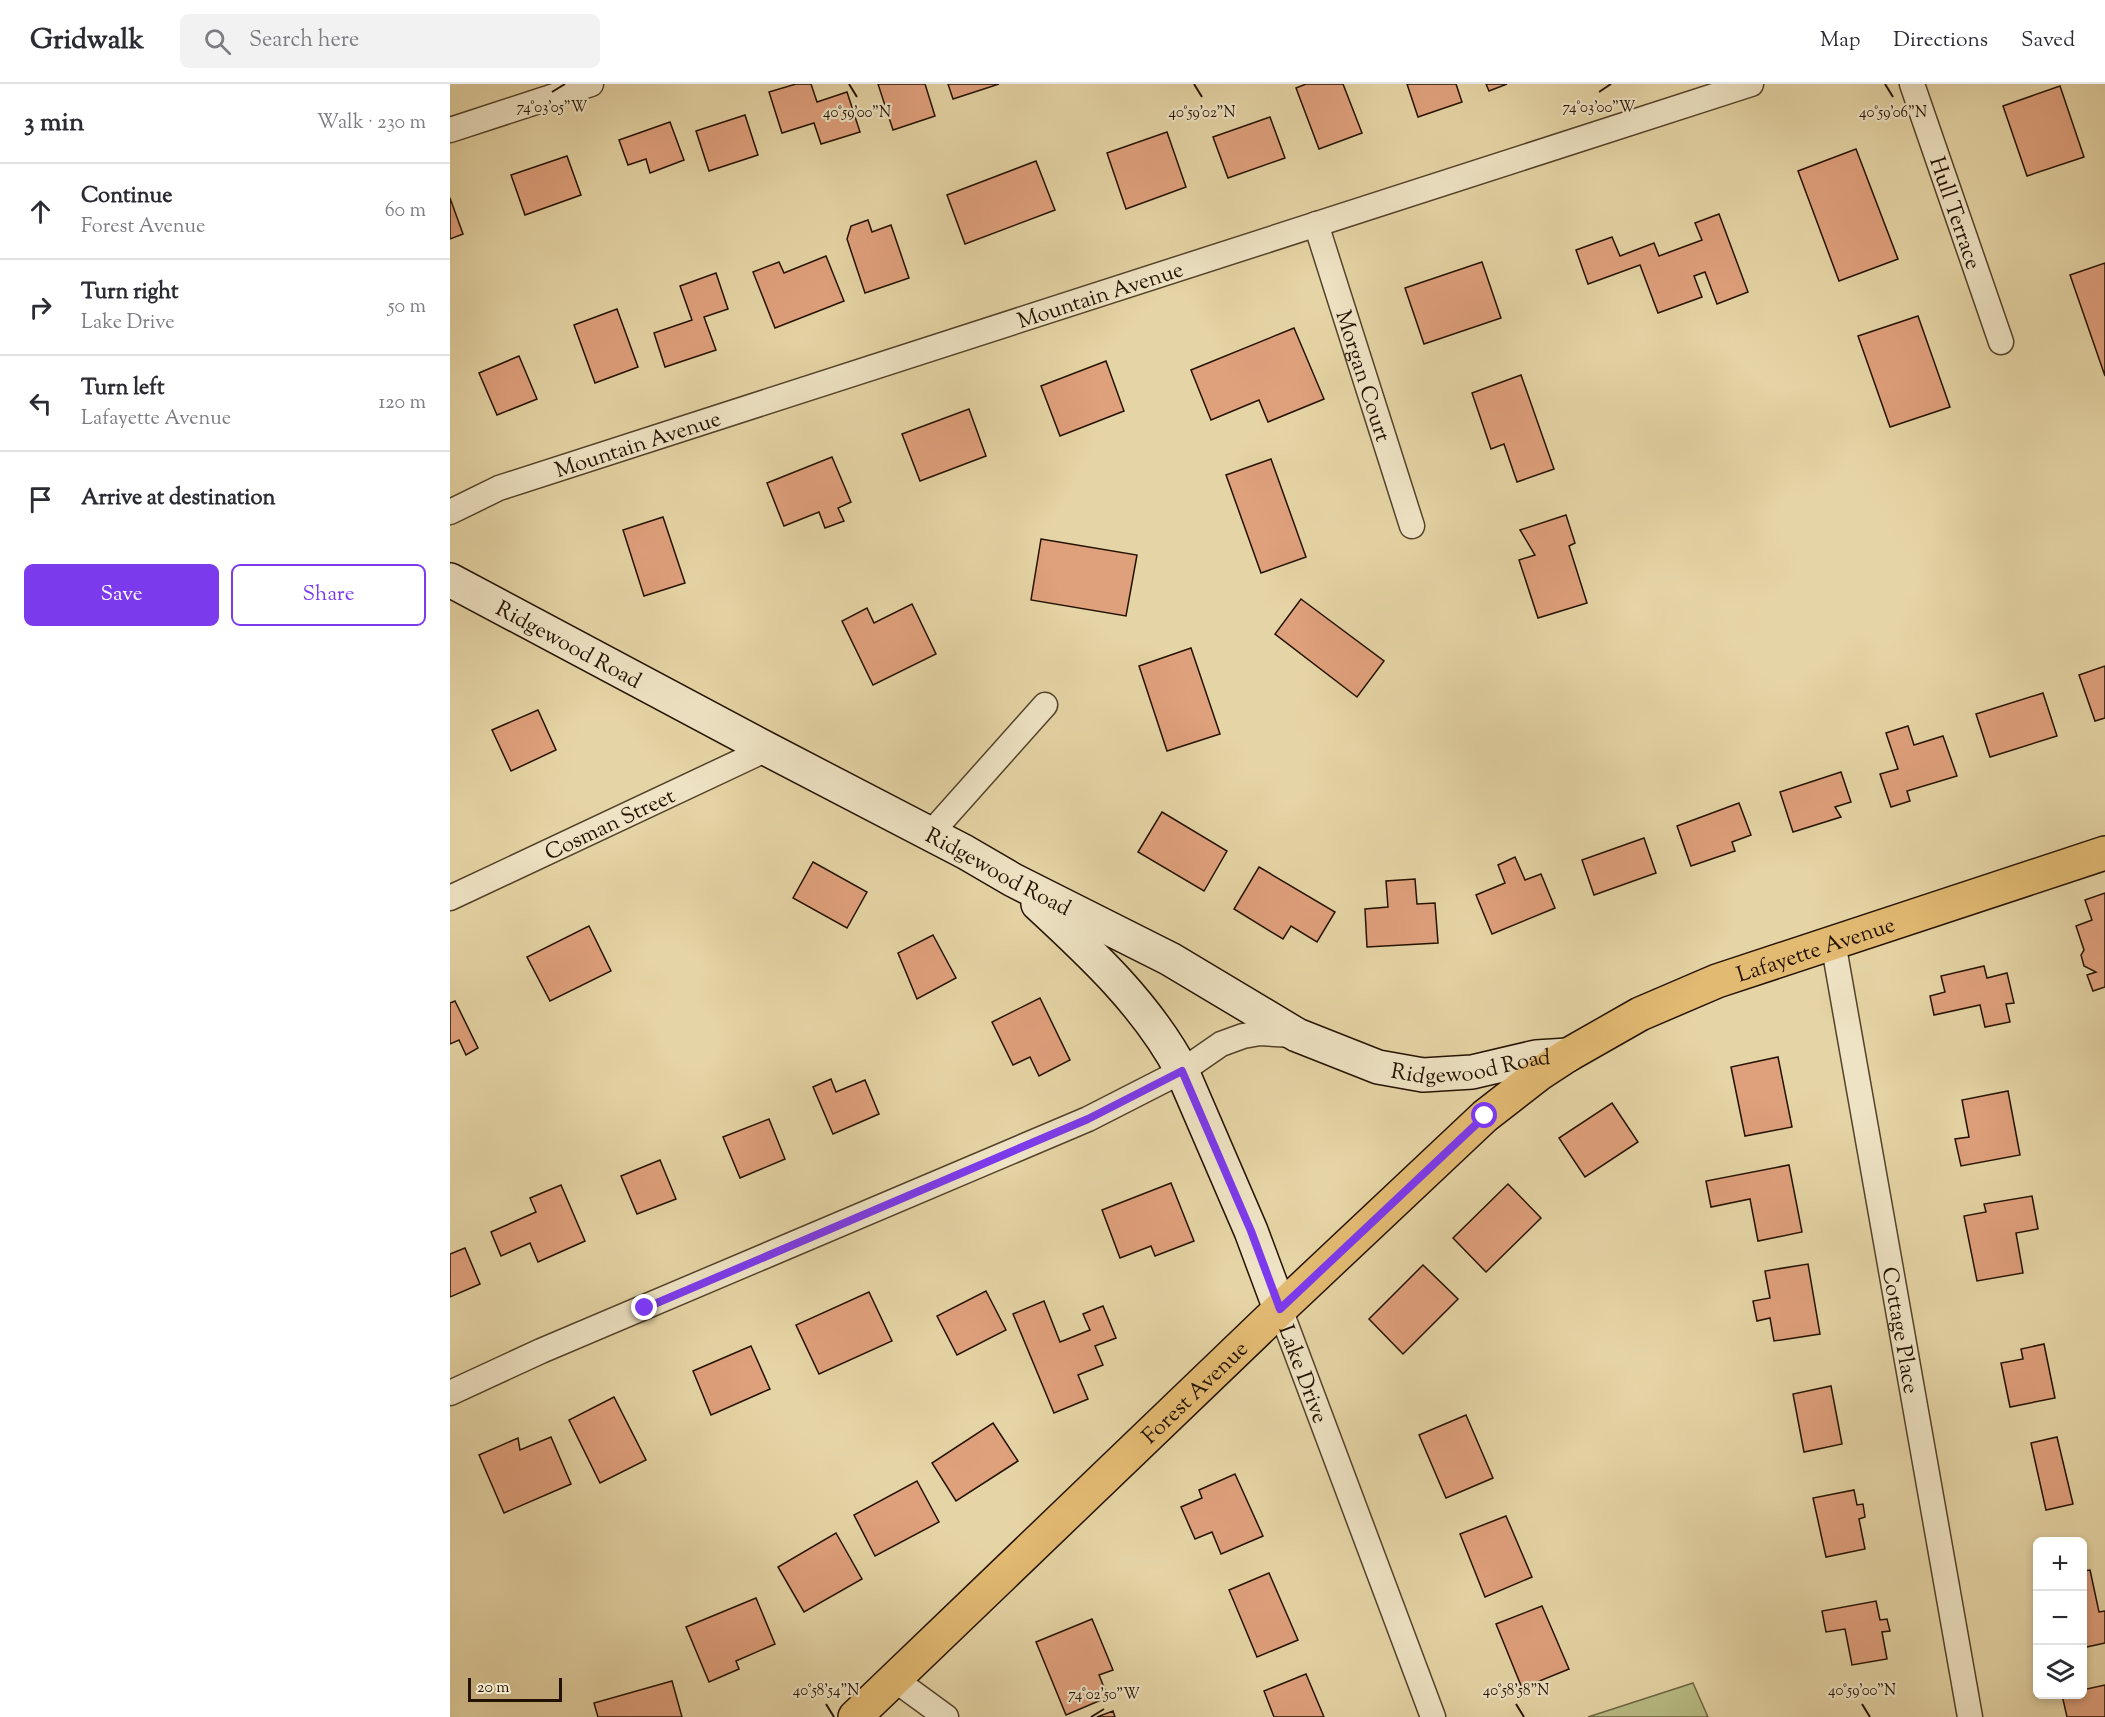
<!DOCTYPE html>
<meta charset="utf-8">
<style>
body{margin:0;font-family:"Sorts Mill Goudy",serif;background:#f2f2f3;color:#2b2b33}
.controls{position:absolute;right:18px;bottom:18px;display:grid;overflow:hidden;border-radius:9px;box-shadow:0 3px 9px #0003}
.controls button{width:54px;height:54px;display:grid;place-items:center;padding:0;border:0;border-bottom:2px solid #e1e1e2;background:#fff;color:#2b2b33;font:30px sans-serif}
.scale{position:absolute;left:18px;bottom:15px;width:94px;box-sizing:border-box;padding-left:6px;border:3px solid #241200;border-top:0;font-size:16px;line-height:21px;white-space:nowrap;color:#241200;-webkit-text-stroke:4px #eee3c4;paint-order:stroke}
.stop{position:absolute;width:18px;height:18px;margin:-14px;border:4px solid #7c3aed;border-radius:50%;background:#fff}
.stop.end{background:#7c3aed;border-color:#fff;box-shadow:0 2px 6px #0008}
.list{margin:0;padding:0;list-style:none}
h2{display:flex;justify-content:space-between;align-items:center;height:78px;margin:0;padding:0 24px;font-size:26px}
h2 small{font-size:20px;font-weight:400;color:#7c7c81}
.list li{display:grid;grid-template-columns:39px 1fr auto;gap:18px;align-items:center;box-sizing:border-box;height:96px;padding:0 24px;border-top:2px solid #e1e1e2}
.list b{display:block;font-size:22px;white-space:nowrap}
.list p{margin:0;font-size:20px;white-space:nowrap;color:#7c7c81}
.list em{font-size:20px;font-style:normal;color:#7c7c81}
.actions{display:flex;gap:12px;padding:18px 24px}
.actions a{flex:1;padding:14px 0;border:2px solid #7c3aed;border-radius:9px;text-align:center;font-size:21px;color:#7c3aed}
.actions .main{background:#7c3aed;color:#fff}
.icon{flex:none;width:33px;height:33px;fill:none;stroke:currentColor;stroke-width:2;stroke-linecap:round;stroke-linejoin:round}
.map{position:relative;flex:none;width:1655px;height:1633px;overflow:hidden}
header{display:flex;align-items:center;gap:36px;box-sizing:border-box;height:84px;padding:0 30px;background:#fff;border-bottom:2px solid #e1e1e2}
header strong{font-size:28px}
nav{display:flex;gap:33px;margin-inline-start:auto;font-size:21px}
.search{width:420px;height:54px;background:#f2f2f3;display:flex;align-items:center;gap:15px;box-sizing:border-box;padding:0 21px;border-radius:9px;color:#7c7c81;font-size:22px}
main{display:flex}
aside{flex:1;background:#fff}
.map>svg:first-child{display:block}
.green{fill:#b8bc84;stroke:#6e6742;stroke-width:1.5}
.building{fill:#dfa07c;stroke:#241200;stroke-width:1.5}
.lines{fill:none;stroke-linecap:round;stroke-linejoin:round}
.minor-casing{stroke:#544229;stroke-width:27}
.secondary-casing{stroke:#241200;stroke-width:36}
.primary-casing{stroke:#241200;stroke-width:36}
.minor{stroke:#eee3c4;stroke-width:24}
.secondary{stroke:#eee3c4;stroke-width:33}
.primary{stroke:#e2ba72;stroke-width:33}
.route{stroke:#7c3aed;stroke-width:8}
.ticks{fill:none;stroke:#241200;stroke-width:2}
.labels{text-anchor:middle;stroke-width:4.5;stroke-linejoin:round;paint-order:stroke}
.street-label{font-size:22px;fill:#241200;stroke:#eee3c4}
.ticks-label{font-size:15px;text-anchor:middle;fill:#241200;stroke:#eee3c4;stroke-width:4.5;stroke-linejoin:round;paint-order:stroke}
</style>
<header>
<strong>Gridwalk</strong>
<div class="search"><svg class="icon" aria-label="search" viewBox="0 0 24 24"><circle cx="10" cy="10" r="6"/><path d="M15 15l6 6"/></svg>Search here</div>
<nav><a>Map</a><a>Directions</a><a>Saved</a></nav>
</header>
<main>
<aside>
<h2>3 min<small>Walk · 230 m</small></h2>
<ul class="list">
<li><svg class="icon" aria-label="ahead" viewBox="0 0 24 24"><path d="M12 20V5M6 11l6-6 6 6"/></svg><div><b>Continue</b><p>Forest Avenue</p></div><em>60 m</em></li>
<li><svg class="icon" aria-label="right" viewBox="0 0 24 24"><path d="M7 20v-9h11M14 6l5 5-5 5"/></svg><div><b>Turn right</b><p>Lake Drive</p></div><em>50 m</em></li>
<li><svg class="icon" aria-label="left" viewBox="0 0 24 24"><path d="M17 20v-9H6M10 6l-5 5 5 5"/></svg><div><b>Turn left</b><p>Lafayette Avenue</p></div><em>120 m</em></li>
<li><svg class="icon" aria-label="arrive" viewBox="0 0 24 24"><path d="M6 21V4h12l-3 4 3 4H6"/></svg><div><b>Arrive at destination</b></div></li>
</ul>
<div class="actions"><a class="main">Save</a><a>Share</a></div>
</aside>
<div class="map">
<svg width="1655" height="1633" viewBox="0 0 1655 1633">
<rect width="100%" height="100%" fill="#e5d4a5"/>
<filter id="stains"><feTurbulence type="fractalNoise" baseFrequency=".00333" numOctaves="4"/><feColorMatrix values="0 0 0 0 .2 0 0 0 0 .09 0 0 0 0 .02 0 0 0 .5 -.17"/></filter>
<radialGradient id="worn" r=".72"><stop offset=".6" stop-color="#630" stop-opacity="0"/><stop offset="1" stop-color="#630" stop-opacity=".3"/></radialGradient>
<polygon class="green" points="1243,1599 1258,1633 1138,1633"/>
<g class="building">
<polygon points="346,0 361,0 367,18 397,8 410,48 371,60 364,39 332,49 319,8"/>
<polygon points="428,0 475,0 485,32 443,46"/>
<polygon points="498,0 549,0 503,15"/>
<polygon points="856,0 893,0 912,49 869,65 846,4"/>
<polygon points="957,0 1006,0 1012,18 968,33"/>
<polygon points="1036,0 1057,0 1039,7"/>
<polygon points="1610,2 1634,73 1577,92 1553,22"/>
<polygon points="295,31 308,71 259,87 246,47"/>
<polygon points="820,33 835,74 778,94 763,53"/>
<polygon points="220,38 234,76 200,89 196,75 178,81 169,56"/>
<polygon points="717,48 736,103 676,125 657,69"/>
<polygon points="1406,65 1448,175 1389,197 1348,87"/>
<polygon points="117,72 131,111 75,131 61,91"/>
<polygon points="586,77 605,126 515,160 497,111"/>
<polygon points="0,114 13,150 0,155"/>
<polygon points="1269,130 1298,208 1267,220 1255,188 1244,192 1252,213 1208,229 1190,181 1138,200 1126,166 1162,153 1170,172 1204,159 1209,172 1252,156 1245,139"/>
<polygon points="418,136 422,148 441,141 459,194 415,209 397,155 401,142"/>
<polygon points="376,172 394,217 325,244 303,188 329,178 334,189"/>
<polygon points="1032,178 1051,234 974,260 955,204"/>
<polygon points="1655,179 1655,292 1620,191"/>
<polygon points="266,189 278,225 254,233 266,266 215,283 204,249 242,236 230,202"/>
<polygon points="167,225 188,283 145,299 124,241"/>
<polygon points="1468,232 1500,323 1440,343 1408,252"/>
<polygon points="844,244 874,315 818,338 809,316 761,336 741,286"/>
<polygon points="69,272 87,315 47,331 29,289"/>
<polygon points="656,277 674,327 610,352 591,302"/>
<polygon points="1071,291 1104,385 1067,398 1054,360 1041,365 1022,309"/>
<polygon points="519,325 536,372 470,397 452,350"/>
<polygon points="382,373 401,418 388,424 394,437 375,444 369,428 334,442 317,399"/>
<polygon points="821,375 856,473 811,489 776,391"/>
<polygon points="1116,431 1125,459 1119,462 1137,519 1088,534 1069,476 1085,471 1070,446"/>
<polygon points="213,433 235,499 194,512 173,446"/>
<polygon points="591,455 687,471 676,532 581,516"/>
<polygon points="851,515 934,577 907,613 825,550"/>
<polygon points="462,520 486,570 423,601 392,537 417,524 424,539"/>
<polygon points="741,564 770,650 717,667 689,582"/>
<polygon points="1655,582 1655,634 1645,637 1629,591"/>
<polygon points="1593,609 1607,652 1540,673 1526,630"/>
<polygon points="88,626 106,666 61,687 42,646"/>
<polygon points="1458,642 1464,661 1493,652 1507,692 1457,707 1460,717 1441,723 1430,690 1448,685 1436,649"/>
<polygon points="1391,688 1401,718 1385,723 1391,733 1343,748 1330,708"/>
<polygon points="1289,719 1301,751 1282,758 1285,767 1241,782 1227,742"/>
<polygon points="712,728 777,767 754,807 688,768"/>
<polygon points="1194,754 1206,789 1144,811 1132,776"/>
<polygon points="1065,773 1075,796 1091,790 1105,824 1042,850 1026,811 1055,799 1048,781"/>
<polygon points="363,778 417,808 397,844 343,814"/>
<polygon points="809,783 885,828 867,858 841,842 833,855 784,825"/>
<polygon points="965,795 967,820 985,819 988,859 917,863 915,825 938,823 936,797"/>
<polygon points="1655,809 1655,903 1643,907 1637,891 1646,888 1634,882 1631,871 1634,866 1626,842 1642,836 1635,816"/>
<polygon points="139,842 161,887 100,917 77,873"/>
<polygon points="483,851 506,894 467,915 448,869"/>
<polygon points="1534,882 1537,894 1557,889 1564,919 1556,920 1560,938 1535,943 1530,921 1484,931 1480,912 1495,908 1491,892"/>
<polygon points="590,914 620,976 589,992 580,973 563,981 542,938"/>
<polygon points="5,917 28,964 16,971 9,956 0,960 0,919"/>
<polygon points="1328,973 1342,1043 1295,1052 1281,983"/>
<polygon points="381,995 386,1008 415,996 429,1030 383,1050 363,1003"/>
<polygon points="1558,1007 1570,1071 1511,1082 1505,1055 1519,1053 1512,1016"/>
<polygon points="1162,1019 1188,1058 1135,1093 1109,1054"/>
<polygon points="319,1035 335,1075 290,1094 273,1053"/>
<polygon points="210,1076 226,1115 187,1130 171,1092"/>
<polygon points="1339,1081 1352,1148 1308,1157 1300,1115 1261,1123 1256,1097"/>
<polygon points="721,1099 744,1157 705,1172 701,1162 670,1174 652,1126"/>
<polygon points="1058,1100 1091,1134 1036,1188 1003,1154"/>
<polygon points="111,1101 135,1157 88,1178 80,1159 51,1172 41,1148 86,1128 80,1114"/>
<polygon points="1582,1112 1588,1145 1566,1149 1573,1189 1527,1197 1514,1132 1536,1128 1534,1120"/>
<polygon points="15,1164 30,1200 0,1213 0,1170"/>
<polygon points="1358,1180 1370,1250 1324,1257 1320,1234 1307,1237 1303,1217 1320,1214 1315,1187"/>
<polygon points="973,1181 1008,1215 953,1270 919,1235"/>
<polygon points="536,1207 556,1246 507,1271 487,1232"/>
<polygon points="419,1208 442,1257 369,1290 346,1241"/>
<polygon points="594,1217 610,1258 640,1246 633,1230 653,1222 666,1254 645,1262 653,1281 628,1291 638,1315 604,1329 563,1230"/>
<polygon points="1594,1260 1605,1314 1560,1323 1551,1279 1573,1275 1571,1265"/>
<polygon points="301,1262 320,1305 261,1331 243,1287"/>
<polygon points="1381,1302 1392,1360 1354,1368 1343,1310"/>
<polygon points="164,1313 196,1376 150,1399 119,1336"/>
<polygon points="1016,1331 1043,1394 996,1414 969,1351"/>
<polygon points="543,1339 568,1377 506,1417 482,1379"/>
<polygon points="101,1353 121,1400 54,1429 29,1371 68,1354 70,1366"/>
<polygon points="1607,1353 1623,1420 1596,1426 1581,1359"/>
<polygon points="785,1390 813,1452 771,1470 762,1448 745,1455 731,1423 752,1414 749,1406"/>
<polygon points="467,1397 489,1438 425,1472 404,1431"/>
<polygon points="1404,1406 1407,1421 1413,1420 1415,1433 1409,1435 1415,1465 1376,1473 1363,1414"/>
<polygon points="1056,1432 1082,1493 1035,1513 1010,1450"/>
<polygon points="386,1449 412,1495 354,1528 328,1483"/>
<polygon points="1640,1486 1649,1528 1655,1527 1655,1559 1632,1564 1632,1487"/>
<polygon points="819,1489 848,1556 807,1573 779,1506"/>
<polygon points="306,1514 325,1560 286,1577 289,1585 259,1598 236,1543"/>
<polygon points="1426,1517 1430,1536 1437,1535 1440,1547 1432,1548 1437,1575 1402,1581 1395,1545 1376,1548 1372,1527"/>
<polygon points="1092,1522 1119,1585 1072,1604 1046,1540"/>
<polygon points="642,1535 663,1586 649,1591 658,1613 616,1631 586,1558"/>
<polygon points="856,1590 874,1633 824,1633 814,1607"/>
<polygon points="222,1597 232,1633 148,1633 144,1619"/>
<polygon points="1655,1601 1655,1633 1617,1633 1612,1611 1632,1610 1632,1606"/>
<polygon points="663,1627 665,1633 647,1633"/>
</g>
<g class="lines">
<defs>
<g id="minor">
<path id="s1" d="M1462 0 1551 258"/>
<polyline points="0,46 141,0"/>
<path id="s2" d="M866 140 962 442"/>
<path id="s3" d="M0 428 49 404 1301 0"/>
<polyline points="480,750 595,621"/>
<path id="s4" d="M0 814 317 665"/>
<path id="s5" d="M1383 858 1520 1633"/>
<path id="s6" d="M830 1225 983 1633"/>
<polyline points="0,1309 91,1267 638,1035 732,987 771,960 793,952 810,949 843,951"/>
<polyline points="444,1595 496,1633"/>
</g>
<g id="secondary">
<path id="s7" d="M0 496 317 665 515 768 563 796 720 875 847 951 928 983 973 991 1022 988 1086 973 1118 971"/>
<path d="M588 820C642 870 697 921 732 987L801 1147 830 1225"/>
</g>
<g id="primary">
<path id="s8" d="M405 1633 830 1225 1035 1032 1089 990 1118 971 1190 930 1267 897 1655 769"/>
</g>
</defs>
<use href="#minor" class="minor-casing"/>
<use href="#secondary" class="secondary-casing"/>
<use href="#primary" class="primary-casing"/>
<use href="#minor" class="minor"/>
<use href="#secondary" class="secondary"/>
<use href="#primary" class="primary"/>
</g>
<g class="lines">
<polyline class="route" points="195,1224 638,1035 732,987 801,1147 830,1225 1035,1032"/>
</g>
<path class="ticks" d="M399 0 407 13M744 0 752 13M1435 0 1443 13M102 8 115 0M1149 8 1161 0M376 1620 384 1633M1066 1620 1074 1633M1412 1620 1420 1633M641 1633 654 1625"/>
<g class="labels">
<g class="street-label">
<text dy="8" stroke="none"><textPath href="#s1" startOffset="136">Hull Terrace</textPath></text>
<text dy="8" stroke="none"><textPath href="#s3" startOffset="686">Mountain Avenue</textPath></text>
<text dy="8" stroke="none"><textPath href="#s2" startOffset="159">Morgan Court</textPath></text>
<text dy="8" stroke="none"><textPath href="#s3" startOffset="200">Mountain Avenue</textPath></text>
<text dy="8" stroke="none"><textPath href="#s7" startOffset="135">Ridgewood Road</textPath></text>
<text dy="8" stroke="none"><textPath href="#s4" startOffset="176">Cosman Street</textPath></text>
<text dy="8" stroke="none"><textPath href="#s7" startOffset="621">Ridgewood Road</textPath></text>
<text dy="8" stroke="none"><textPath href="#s8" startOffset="1244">Lafayette Avenue</textPath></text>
<text dy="8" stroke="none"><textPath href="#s7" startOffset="1143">Ridgewood Road</textPath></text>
<text dy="8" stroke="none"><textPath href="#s5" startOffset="394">Cottage Place</textPath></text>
<text dy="8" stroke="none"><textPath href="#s6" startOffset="69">Lake Drive</textPath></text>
<text dy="8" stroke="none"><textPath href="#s8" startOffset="470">Forest Avenue</textPath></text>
</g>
</g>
<g class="ticks-label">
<text x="102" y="28">74°03'05"W</text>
<text x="1149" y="28">74°03'00"W</text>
<text x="752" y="33">40°59'02"N</text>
<text x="1443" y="33">40°59'06"N</text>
<text x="407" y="33">40°59'00"N</text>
<text x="376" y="1611">40°58'54"N</text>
<text x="1066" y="1611">40°58'58"N</text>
<text x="1412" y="1611">40°59'00"N</text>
<text x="654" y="1615">74°02'50"W</text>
</g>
<rect width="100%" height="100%" filter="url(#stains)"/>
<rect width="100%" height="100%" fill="url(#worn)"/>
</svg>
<div class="controls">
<button>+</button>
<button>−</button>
<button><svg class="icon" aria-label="layers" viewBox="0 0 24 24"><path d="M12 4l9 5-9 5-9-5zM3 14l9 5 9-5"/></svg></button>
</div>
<div class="scale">20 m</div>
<div class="stop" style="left:1035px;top:1032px"></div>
<div class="stop end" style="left:195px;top:1224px"></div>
</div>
</main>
